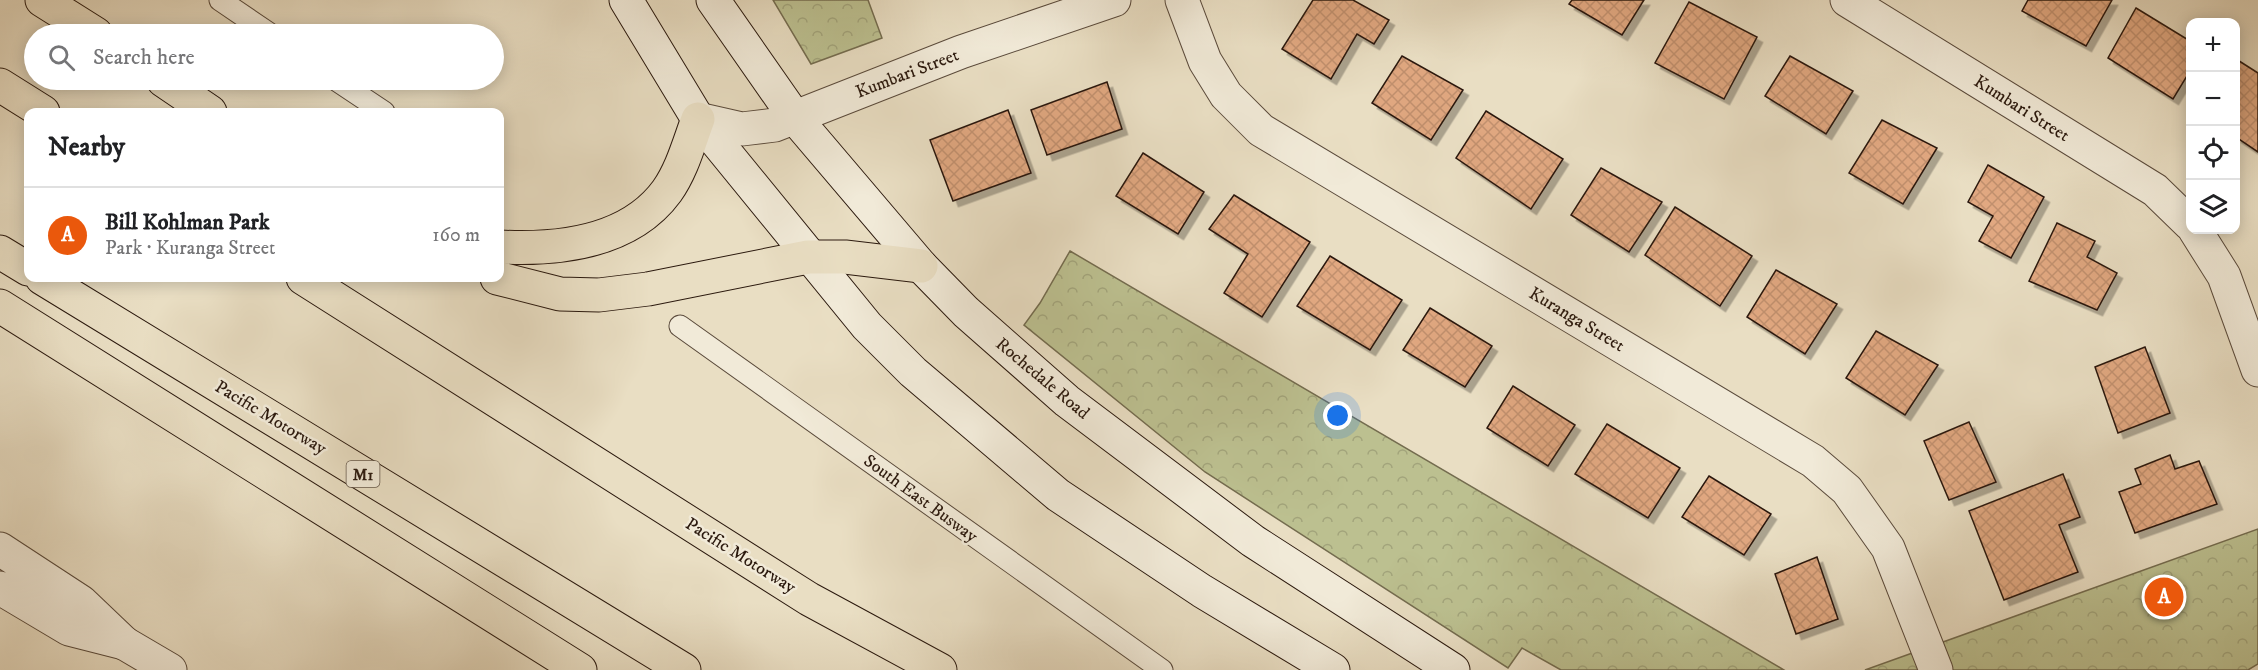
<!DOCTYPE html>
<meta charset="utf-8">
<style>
body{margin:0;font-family:"IM FELL DW Pica",serif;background:#f2f2f2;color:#202124}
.controls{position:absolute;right:18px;top:18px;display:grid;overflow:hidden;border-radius:12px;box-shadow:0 3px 15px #0003}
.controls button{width:54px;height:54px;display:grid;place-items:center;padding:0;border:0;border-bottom:2px solid #e0e0e0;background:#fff;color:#202124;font:30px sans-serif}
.you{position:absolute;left:1338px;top:416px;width:21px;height:21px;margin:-15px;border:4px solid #fff;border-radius:50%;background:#1a73e8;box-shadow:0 0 0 9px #1a73e833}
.badge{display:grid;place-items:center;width:39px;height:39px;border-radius:50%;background:#ea580c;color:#fff;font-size:20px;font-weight:700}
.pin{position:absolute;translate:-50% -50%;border:3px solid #fff;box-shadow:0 2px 6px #0006}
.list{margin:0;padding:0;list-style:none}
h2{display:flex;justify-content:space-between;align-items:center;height:78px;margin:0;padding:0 24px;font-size:26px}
h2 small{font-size:20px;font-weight:400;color:#757577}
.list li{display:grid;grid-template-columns:39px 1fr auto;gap:18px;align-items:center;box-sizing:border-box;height:96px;padding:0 24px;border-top:2px solid #e0e0e0}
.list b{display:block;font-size:22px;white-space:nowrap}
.list p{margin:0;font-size:20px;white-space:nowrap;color:#757577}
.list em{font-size:20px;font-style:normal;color:#757577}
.icon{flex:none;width:33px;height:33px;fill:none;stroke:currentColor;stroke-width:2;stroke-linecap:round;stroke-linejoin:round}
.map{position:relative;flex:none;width:2258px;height:670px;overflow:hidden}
.search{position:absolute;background:#fff;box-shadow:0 3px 15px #0003;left:24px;top:24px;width:480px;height:66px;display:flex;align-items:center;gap:15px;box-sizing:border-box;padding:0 21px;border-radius:33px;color:#757577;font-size:22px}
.panel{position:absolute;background:#fff;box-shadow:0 3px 15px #0003;left:24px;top:108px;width:480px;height:174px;border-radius:12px}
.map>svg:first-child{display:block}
.forest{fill:url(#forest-crowns);stroke:#746c4f;stroke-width:1.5}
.building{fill:url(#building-cross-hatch);stroke:#2b190e;stroke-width:1.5;filter:url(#shadow)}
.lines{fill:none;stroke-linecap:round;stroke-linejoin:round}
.service-casing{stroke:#5a4a3b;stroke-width:23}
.minor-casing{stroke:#5a4a3b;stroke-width:35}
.secondary-casing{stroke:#2b190e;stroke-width:35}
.motorway-casing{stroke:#2b190e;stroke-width:35}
.service{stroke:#f1ead8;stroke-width:21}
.minor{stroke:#f1ead8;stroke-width:33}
.secondary{stroke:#f1ead8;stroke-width:33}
.motorway{stroke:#e9dec3;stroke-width:33}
.labels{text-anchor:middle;stroke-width:5;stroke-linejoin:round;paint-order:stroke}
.shield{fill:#f1ead8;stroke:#66584b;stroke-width:1.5}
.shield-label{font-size:16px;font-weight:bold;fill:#2b190e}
.street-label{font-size:18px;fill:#2b190e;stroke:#f1ead8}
</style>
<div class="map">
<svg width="2258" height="670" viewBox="0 0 2258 670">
<defs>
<pattern id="forest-crowns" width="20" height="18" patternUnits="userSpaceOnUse" patternTransform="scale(1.5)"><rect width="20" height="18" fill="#bcc090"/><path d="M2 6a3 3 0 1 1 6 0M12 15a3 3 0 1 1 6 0" fill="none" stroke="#a2a47b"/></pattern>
<pattern id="building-cross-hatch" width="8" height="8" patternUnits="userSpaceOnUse" patternTransform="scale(1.5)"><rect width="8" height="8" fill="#e1a881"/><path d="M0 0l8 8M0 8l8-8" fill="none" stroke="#c1906e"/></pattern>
<filter id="shadow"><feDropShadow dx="5.5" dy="5.5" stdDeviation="0" flood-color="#0004"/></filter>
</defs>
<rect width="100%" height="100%" fill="#e9dec3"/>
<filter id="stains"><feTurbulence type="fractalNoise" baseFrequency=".00333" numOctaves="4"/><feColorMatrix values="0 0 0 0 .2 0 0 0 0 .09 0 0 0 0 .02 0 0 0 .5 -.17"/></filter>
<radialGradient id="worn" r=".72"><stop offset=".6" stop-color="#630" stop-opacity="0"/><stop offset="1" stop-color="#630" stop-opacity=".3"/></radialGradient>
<g class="forest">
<polygon points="773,0 868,0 882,38 811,64"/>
<polygon points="1070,251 1784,670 1561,670 1522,648 1508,668 1205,472 1024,325 1040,303"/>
<polygon points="2258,529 2258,664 2248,670 1865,670"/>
</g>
<g class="building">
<polygon points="1313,0 1353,0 1389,20 1374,44 1357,34 1331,79 1282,49"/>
<polygon points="1572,0 1644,0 1622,35 1569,4"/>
<polygon points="2028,0 2112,0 2086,46 2022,11"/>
<polygon points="1689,2 1757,37 1724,99 1655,63"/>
<polygon points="2136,8 2190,41 2190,71 2173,99 2108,58"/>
<polygon points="1402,56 1463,90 1431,140 1372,103"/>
<polygon points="1790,56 1853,91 1826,134 1765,96"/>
<polygon points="2236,59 2258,73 2258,152 2236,137"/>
<polygon points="1107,82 1122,129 1047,155 1031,110"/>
<polygon points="1008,110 1031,173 953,201 930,140"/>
<polygon points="1486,111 1563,159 1531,209 1456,158"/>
<polygon points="1882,120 1937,148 1903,204 1849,173"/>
<polygon points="1143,153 1204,192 1178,234 1116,196"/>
<polygon points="1988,165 2044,197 2011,258 1979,241 1993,216 1968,202"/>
<polygon points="1601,168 1662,202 1629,252 1571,215"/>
<polygon points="1234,195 1310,242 1262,317 1224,293 1248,254 1209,229"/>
<polygon points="1675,207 1752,256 1720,306 1645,255"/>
<polygon points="2057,223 2095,241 2087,257 2117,273 2097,310 2029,281"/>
<polygon points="1330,256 1402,300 1370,350 1297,306"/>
<polygon points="1776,270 1837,304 1805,354 1747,317"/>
<polygon points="1430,308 1492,346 1465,387 1403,350"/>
<polygon points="1876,331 1938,365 1905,415 1846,378"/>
<polygon points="2145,347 2170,413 2118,433 2095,367"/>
<polygon points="1513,386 1575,425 1548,466 1487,428"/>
<polygon points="1969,422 1996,482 1949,500 1924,441"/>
<polygon points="1607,424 1680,468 1648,518 1575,474"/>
<polygon points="2170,455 2175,469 2199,461 2217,504 2135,533 2119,492 2141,484 2135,469"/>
<polygon points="2063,474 2080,517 2059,525 2078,572 2004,600 1969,511"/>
<polygon points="1709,476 1771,514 1744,555 1682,517"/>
<polygon points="1817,557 1838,619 1796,634 1775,574"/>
</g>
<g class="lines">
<defs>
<g id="service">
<polyline points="220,0 270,34"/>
<polyline points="336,80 384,112"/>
<polyline points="680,326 1162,670"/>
</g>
<g id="minor">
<polyline points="1182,0 1205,61 1226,95 1261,130 1813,461 1847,490 1888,548 1936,670"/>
<polyline points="1847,0 2155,190 2190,224"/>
<polyline points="698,119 742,129 775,125 961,52 1114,0"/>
<polyline points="2195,230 2224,276 2258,370"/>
<polyline points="0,549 81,602 124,643 69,629 0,588"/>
<polyline points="124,643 170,670"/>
</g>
<g id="secondary">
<polyline points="626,0 698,119 867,326 913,372 1058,495 1202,591 1333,670"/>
<polyline points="713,0 796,119 921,266 966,312 1067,401 1253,541 1453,670"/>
</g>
<g id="motorway">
<polyline points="42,0 96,34"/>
<polyline points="163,80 210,112"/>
<polyline points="0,85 43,112"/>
<path d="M500 247C559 250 629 243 667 191 682 170 689 143 698 119"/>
<polyline points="0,252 28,269"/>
<polyline points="42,278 684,670"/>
<polyline points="303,278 809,599 940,670"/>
<polyline points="497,278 560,294 599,295 648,289 808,257 845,257 921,266"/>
<polyline points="0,306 580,670"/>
</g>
</defs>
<use href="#service" class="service-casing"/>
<use href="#minor" class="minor-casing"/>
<use href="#secondary" class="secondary-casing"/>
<use href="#motorway" class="motorway-casing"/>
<use href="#service" class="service"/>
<use href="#minor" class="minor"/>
<use href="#secondary" class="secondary"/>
<use href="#motorway" class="motorway"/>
</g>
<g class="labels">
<rect class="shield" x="346.5" y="461" width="33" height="26" rx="4.5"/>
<g class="shield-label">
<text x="363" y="480">M1</text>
</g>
<g class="street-label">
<text transform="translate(907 73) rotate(-21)" y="6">Kumbari Street</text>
<text transform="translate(2022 108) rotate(32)" y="6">Kumbari Street</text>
<text transform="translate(1577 319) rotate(31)" y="6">Kuranga Street</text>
<text transform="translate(1043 378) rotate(40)" y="6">Rochedale Road</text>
<text transform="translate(271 417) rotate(31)" y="6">Pacific Motorway</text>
<text transform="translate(921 498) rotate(36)" y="6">South East Busway</text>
<text transform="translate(741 555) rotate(32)" y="6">Pacific Motorway</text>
</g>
</g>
<rect width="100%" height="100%" filter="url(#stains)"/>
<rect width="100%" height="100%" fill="url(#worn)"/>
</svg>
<div class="controls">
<button>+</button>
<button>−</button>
<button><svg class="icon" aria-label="locate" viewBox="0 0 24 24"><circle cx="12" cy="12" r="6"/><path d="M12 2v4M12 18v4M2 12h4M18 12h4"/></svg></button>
<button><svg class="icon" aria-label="layers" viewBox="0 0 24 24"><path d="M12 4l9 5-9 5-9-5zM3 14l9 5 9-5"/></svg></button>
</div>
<div class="you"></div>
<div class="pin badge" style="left:2164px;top:597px">A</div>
<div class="search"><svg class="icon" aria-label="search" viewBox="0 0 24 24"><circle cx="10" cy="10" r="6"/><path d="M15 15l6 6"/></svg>Search here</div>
<section class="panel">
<h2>Nearby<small></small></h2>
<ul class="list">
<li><span class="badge">A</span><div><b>Bill Kohlman Park</b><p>Park · Kuranga Street</p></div><em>160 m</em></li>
</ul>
</section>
</div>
